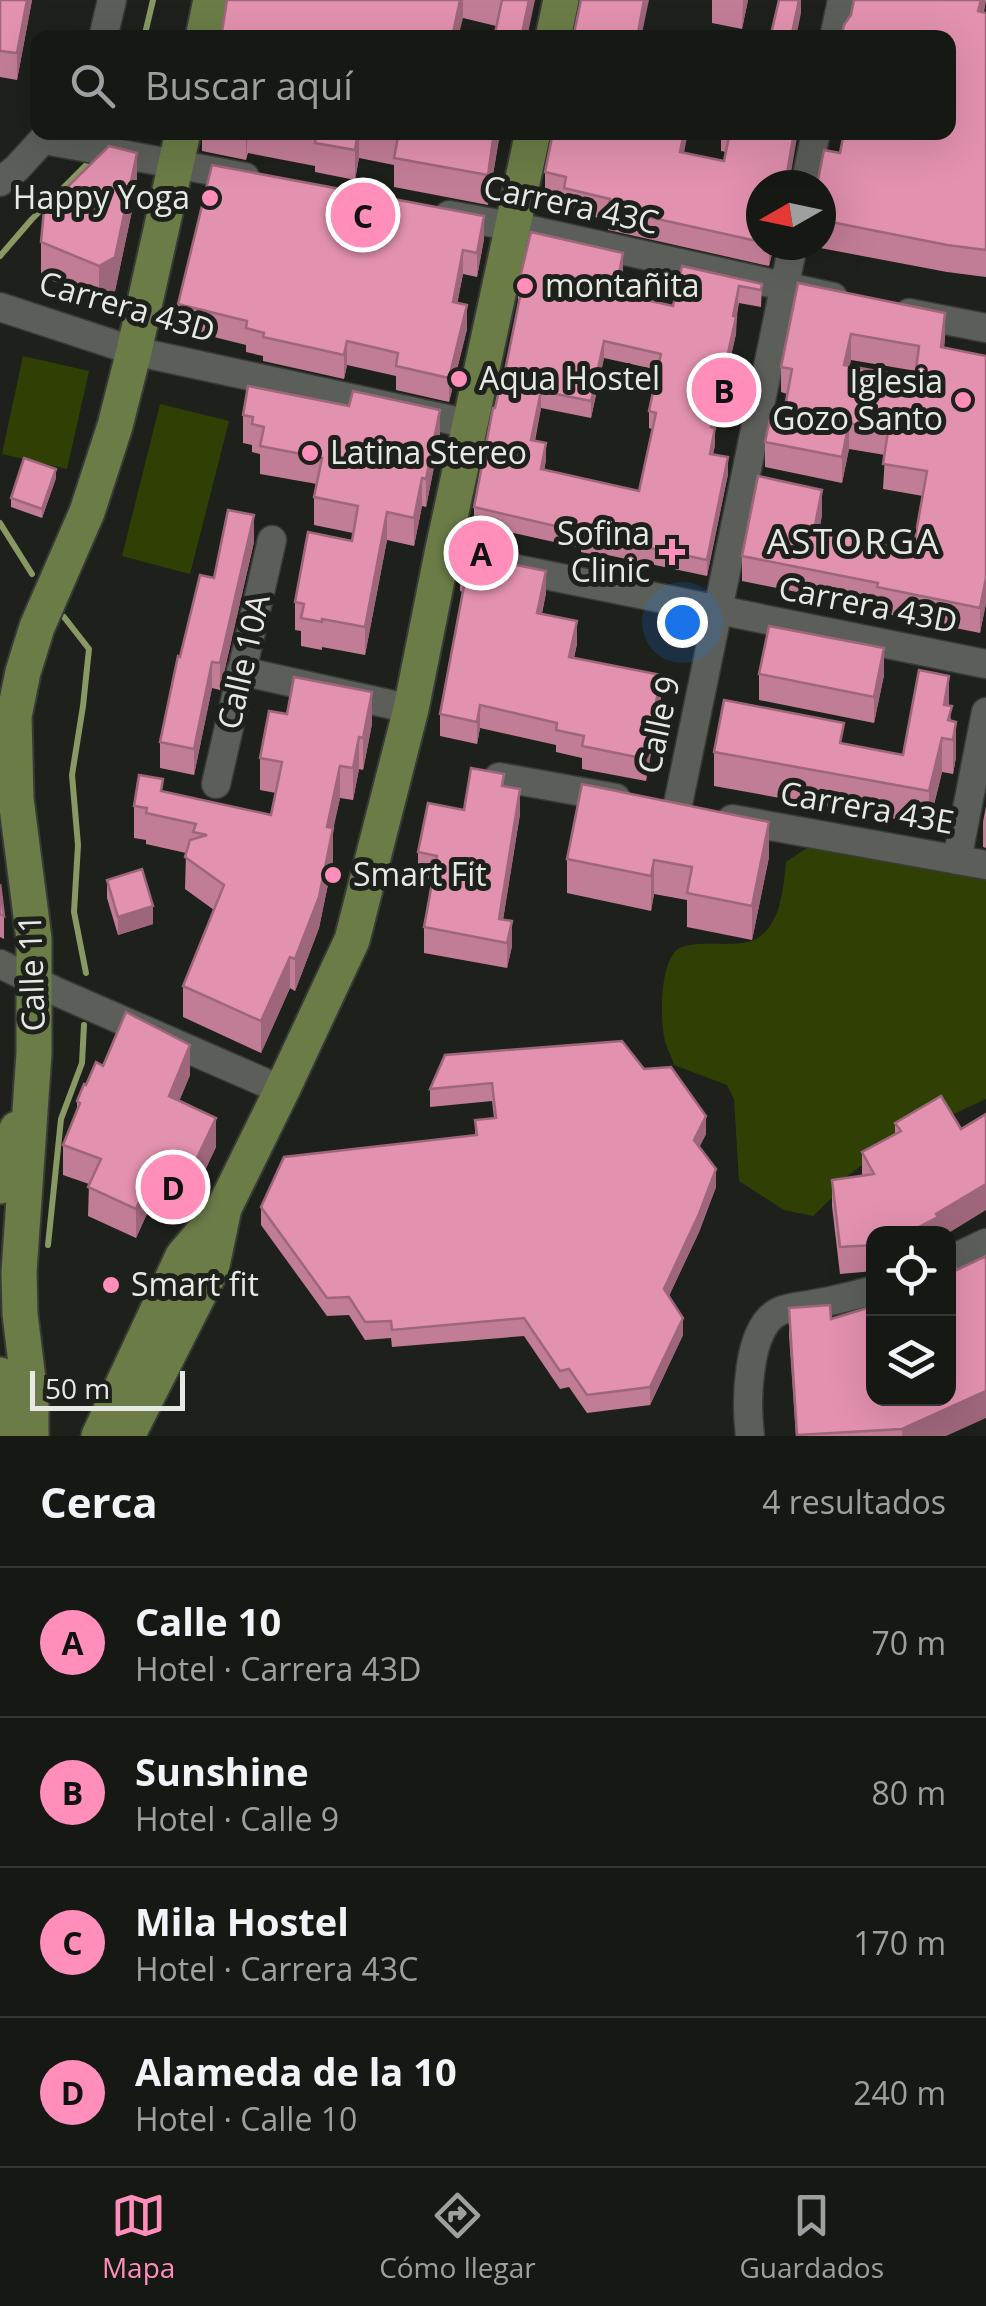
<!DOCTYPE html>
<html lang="es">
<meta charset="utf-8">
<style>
body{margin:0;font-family:"Open Sans",sans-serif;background:#1f211d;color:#f1f3f6}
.controls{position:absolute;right:30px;bottom:30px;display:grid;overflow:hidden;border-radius:20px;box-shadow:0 10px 40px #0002}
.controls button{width:90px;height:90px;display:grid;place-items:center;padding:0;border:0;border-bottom:2px solid #353734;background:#161814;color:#f1f3f6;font:50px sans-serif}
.compass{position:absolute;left:746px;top:170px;width:90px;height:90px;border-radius:50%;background:#161814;box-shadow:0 10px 40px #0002;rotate:261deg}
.scale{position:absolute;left:30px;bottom:25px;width:155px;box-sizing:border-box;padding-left:10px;border:5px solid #e7e9e5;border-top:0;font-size:28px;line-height:35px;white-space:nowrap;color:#e7e9e5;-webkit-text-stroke:8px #1e201b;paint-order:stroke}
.you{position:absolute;left:682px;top:622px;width:35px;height:35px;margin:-25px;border:8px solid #fff;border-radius:50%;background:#1a73e8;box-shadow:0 0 0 15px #1a73e833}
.badge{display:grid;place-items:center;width:65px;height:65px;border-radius:50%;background:#ff8ebb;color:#111;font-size:32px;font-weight:700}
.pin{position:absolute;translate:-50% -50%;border:5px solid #fff;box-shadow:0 2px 10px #0006}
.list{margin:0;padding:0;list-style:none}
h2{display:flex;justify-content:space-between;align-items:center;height:130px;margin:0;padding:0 40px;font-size:42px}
h2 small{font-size:32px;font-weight:400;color:#9ea0a0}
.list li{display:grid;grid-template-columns:65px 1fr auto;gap:30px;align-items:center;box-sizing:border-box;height:150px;padding:0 40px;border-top:2px solid #353734}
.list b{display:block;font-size:38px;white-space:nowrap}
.list p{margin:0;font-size:32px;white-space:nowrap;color:#9ea0a0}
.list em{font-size:32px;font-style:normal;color:#9ea0a0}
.icon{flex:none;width:55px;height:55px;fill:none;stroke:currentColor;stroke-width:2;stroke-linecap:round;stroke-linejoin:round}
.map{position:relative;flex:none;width:986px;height:1436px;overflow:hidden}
.search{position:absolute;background:#161814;box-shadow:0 10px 40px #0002;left:30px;right:30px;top:30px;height:110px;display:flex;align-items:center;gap:25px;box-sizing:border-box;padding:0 35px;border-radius:20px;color:#9ea0a0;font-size:38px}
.sheet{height:730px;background:#161814}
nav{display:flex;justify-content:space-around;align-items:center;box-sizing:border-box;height:140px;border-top:2px solid #353734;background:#161814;font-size:28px;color:#9ea0a0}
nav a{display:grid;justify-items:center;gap:5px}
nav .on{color:#ff8ebb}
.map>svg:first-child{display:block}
.green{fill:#304005}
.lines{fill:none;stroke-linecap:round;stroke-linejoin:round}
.stream{stroke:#889964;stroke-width:6}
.minor-casing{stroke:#393b37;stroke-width:31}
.major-casing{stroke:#393b37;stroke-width:39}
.minor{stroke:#5c5f59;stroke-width:28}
.major{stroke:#6b7c47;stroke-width:35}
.wall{fill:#c27d96;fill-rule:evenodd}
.shaded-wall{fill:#9e667a}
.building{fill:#e291af;stroke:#9e667a;stroke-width:2.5;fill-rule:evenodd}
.poi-dot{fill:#ff8ebb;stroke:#1e201b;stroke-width:4}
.labels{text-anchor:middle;stroke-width:10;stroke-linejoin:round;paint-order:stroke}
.poi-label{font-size:32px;fill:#e7e9e5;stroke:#1e201b;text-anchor:start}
.street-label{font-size:32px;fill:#e7e9e5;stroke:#1e201b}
.neighbourhood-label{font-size:35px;letter-spacing:2.5px;fill:#e7e9e5;stroke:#1e201b}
</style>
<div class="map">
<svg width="986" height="1436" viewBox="0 0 986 1436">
<rect width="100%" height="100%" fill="#1e201b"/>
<g class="green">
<polygon points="23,356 89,371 67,469 2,454"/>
<polygon points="160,404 229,421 190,574 122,556"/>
<path d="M814 843 986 874V1099L891 1143 837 1184 834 1196 813 1216 784 1210 739 1181 734 1099 727 1085 674 1065C671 1055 665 1045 664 1036 660 1016 660 958 680 948 698 939 739 949 756 939 782 924 783 888 786 862Z"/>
</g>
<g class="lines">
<g class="stream">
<polyline points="144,38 153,0"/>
<polyline points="0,256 32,219 92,159"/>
<polyline points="0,523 32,574"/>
<polyline points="64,617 89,649 83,706 72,775 78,845 74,912 86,973"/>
<polyline points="48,1245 61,1119 82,1063 84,1025"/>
</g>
<defs>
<g id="minor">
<polyline points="103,38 112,0"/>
<polyline points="834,38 842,0"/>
<polyline points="45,140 245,177"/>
<polyline points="0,182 17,168 50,132"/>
<polyline points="805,185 816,132"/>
<polyline points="449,215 526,229 833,297"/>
<polyline points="0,307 134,351 470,424"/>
<polyline points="909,313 986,328"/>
<polyline points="442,554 986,664"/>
<polyline points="241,671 411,709"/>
<polyline points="499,777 616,798"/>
<polyline points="216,784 272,540"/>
<polyline points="677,809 793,245"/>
<polyline points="732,819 986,865"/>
<polyline points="957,860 986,712"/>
<polyline points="0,964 55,991 282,1090"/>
<polyline points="948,1261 986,1243"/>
<path d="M750 1436C746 1404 746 1326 780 1311 793 1306 806 1306 819 1303 837 1300 856 1295 874 1290"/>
</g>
<g id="major">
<polyline points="203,38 211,0"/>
<polyline points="553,38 561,0"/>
<polyline points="0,1186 17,1129"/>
<polyline points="0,1375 5,1399 8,1436"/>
<polyline points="31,1436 31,1404 20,1314 19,1272 34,1053 34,939 16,799 14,716 23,672 37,627 87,512 115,426 134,351 183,132"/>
<polyline points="99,1436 183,1256 224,1208 282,1090 352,940 411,709 442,554 533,132"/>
<polyline points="127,1436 211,1270 223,1213"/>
</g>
</defs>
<use href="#minor" class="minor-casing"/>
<use href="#major" class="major-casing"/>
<use href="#minor" class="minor"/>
<use href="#major" class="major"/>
</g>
<g class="wall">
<polygon points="0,0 32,0 17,80 0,77"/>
<polygon points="227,0 535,0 496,26 463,18"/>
<polygon points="712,0 748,0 742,29 712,23"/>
<polygon points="902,0 986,0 984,12 986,13 986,277 947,272 815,247 815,245 821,245 821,185 840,153 948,132 851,15"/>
<polygon points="202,132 508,132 507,134 500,133 488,205 394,187 394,165 359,158 355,180 315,172 315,166 248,153 246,160 202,151"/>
<polygon points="719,132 798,132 761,185 761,245 774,245 769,266 608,230 608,220 564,210 564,199 545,195 545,172 684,153 724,161 726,152 721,151 721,138 719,138"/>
<polygon points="137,187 115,291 99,300 41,276 41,242"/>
<polygon points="484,239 477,277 463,274 457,303 467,329 449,402 396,390 396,376 347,365 344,379 263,361 263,356 246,352 246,345 178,328 178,304"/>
<path d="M682 266 762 284 761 307 739 303 736 319V334L728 369V384L723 412 718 411 714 428 715 445 713 454 728 474 707 576 598 553V556L581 552V548L474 524V507L495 408 502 386 518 303V286L623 270 618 294 673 306ZM604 358 658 370 649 411V428L652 429 639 491 544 470 546 460 535 441 541 408 591 418Z"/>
<path d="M798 283 945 338 944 348 986 356V603L980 633 877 612V608L742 581V556L822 515 820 526 914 544 923 496 883 489 885 455 849 449 842 483 765 467V442L784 412 787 394 781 392V367ZM851 360 916 371 915 378 849 366Z"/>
<polygon points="243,415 440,437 426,507 422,506 414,546 387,540 365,655 322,647 322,650 301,646 301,631 295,630 295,602 352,541 353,533 314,525 314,497 317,484 260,474 260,454 252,452 252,445 243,443"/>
<polygon points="56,478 42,518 11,507 11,498"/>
<polygon points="254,542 220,690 212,688 194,775 160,768 160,742 180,657 214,578"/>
<polygon points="460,569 546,593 542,614 577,644 574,658 661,697 646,781 582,769 582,758 556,752 556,745 480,728 477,744 440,736 440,714 463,592 460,591"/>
<polygon points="759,674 884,675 874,723 759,700"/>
<polygon points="949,706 956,757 953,774 942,772 929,825 714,786 714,752 844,744 903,755"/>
<polygon points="287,714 372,724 363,770 359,769 353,800 340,798 333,828 333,860 319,928 295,991 290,988 261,1053 183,1017 183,986 214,910 185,889 186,853 146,844 146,840 134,838 134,806 163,792 271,815 276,793 260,790 260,758"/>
<polygon points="504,786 520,814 503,920 512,946 507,968 424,953 424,927 433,880 418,877 418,852 464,810"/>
<polygon points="986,806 986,848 983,847 983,822"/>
<polygon points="769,857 752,940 687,927 687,900 654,894 651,911 567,893 567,859"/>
<polygon points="107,880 153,924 118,935 107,898"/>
<polygon points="0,884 4,916 4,939 0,937"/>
<polygon points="644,1069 706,1134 699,1147 716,1187 699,1232 669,1296 683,1335 650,1405 587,1413 569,1387 560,1389 524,1336 392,1347 391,1338 365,1340 349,1315 327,1316 261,1225 261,1207 475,1135 475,1120 494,1118 492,1101 430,1107 430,1089"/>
<polygon points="190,1075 179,1101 216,1147 199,1183 199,1191 191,1210 156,1194 136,1238 88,1216 89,1184 63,1175 63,1145 77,1112 77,1101 86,1085"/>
<polygon points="941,1096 874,1234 874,1271 840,1274 832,1206 832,1180 862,1176 862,1152 895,1134 895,1123"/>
<polygon points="789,1308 831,1319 946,1436 796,1436 789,1335"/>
</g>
<g class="shaded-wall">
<polygon points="27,0 32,0 17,80 17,53"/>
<polygon points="460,0 463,0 463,18 458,38 452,38"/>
<polygon points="529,0 535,0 527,38 521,38"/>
<polygon points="644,0 649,0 641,38 637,38"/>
<polygon points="743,0 748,0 742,29"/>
<polygon points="799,0 801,0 801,13 796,38 791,38"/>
<polygon points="981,0 985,0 985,4 978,39 978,11"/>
<polygon points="246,132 248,132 246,160"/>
<polygon points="359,132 359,158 355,180 355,150"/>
<polygon points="494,132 500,132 488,205 488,175"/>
<polygon points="684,132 688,132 680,174 680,152"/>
<polygon points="794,132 798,132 789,185 785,185"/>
<polygon points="137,153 137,187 115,291 99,300 99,266"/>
<polygon points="484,216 484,239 477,277 477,253"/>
<polygon points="769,245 774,245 769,266"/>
<polygon points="463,250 463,274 453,326 453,302"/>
<polygon points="623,253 623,270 615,310 615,293"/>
<polygon points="739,286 736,334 728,369 728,384 723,412 725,367"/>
<polygon points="467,305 467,329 449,402 449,378"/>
<polygon points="945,313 945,338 941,372 941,347"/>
<polygon points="851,334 851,360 844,390 844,365"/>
<polygon points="347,341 347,365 344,379 344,355"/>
<polygon points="604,341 604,358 591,418 591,401"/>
<polygon points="541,391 541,408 531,457 531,440"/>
<polygon points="718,395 718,411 711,444 711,427"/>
<polygon points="440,410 440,437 426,507 426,479"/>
<polygon points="849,423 849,449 842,483 842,457"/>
<polygon points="715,428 715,445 710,470 710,454"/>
<polygon points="546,443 546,460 541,486 541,469"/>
<polygon points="728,457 728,474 707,576 707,560"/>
<polygon points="56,469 56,478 42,518 42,509"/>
<polygon points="422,478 422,506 414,546 414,518"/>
<polygon points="822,490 822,515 815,550 815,525"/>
<polygon points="387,512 387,540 365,655 365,627"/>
<polygon points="254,515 254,542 220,690 220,663"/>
<polygon points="986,558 986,603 980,633 980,608"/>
<polygon points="546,571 546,593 537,635 537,613"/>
<polygon points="577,621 577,644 569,679 569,657"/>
<polygon points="884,648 884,675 874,723 874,697"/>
<polygon points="212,662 212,688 194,775 194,749"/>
<polygon points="661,675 661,697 646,781 646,759"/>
<polygon points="949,676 949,710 944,739 944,705"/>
<polygon points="372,692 372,724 363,770 363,738"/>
<polygon points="480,705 480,728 477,744 477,722"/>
<polygon points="956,722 956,757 953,774 953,740"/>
<polygon points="359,737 359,769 353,800 353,768"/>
<polygon points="942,738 942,772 929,825 929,791"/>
<polygon points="340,766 340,798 327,859 327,827"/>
<polygon points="520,789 520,814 499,944 499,919"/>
<polygon points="769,822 769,857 752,940 752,906"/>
<polygon points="333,828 333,860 319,928 295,991 295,959"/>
<polygon points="654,860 654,894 651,911 651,876"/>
<polygon points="153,906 153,924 118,935 118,917"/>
<polygon points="512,921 512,946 507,968 507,943"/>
<polygon points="290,957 290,988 261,1053 261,1021"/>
<polygon points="190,1045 190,1075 169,1126 169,1096"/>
<polygon points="706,1116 706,1134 694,1158 694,1140"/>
<polygon points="216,1118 216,1147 199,1183 199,1191 191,1210 191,1180 196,1160"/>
<polygon points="156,1164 156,1194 136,1238 136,1209"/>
<polygon points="716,1169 716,1187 699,1232 664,1306 664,1289"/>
<polygon points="986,1184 986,1210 947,1234 905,1234"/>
<polygon points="683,1318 683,1335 650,1405 650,1387"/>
<polygon points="986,1391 986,1418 946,1436 902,1436 902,1429"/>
</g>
<g class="building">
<polygon points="0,0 27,0 17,53 0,51"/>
<polygon points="227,0 460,0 452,38 221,38"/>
<polygon points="502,0 529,0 521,38 494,38"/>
<polygon points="581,0 644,0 637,38 573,38"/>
<polygon points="779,0 799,0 791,38 770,38"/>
<polygon points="854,0 981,0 978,11 986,13 986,250 947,245 821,220 821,185 817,185 824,150 840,153 844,132 948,132 948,38 841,38 844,25 851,15"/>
<polygon points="294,132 358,132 355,150 315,143 316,137"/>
<polygon points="377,132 494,132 488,175 394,158 398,137"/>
<polygon points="553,132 684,132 680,152 724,161 730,132 794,132 785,185 761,185 761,242 608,208 610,199 564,188 566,177 545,172"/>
<polygon points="109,146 137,153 115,257 99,266 41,242 44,210"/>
<polygon points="212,165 484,216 477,253 463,250 453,302 467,305 449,378 396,366 398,353 347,341 344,355 263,337 264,333 246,328 247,321 178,304"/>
<path d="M531 232 623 253 615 293 673 306 682 266 762 284 761 290 739 286 733 316 736 317 725 367H728L723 396 718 395 711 427 715 428 710 454 728 457 707 560 598 537V539L581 535V532L474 507 493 408H495L500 386H502L522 287 518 286ZM604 341 661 354 649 411 656 413 639 491 541 469 546 443 531 440 541 391 591 401Z"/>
<path d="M798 283 945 313 941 347 986 356V578L980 608 877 587 878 583 742 556 758 476 822 490 815 525 914 544 927 471 883 464 888 431 849 423 842 457 765 442 772 410 784 412 792 369 781 367ZM851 334 919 346 915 378 844 365Z"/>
<polygon points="248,386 349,406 353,391 440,410 426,479 422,478 414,518 387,512 365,627 322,619 322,622 301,618 304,604 295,602 308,532 352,541 358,506 314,497 322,458 260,446 264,427 252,424 253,417 243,415"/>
<polygon points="24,458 56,469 42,509 11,498"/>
<polygon points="228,510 254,515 220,663 212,662 194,749 160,742 178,656 180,657 200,575 214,578"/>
<polygon points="463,554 546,571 537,613 577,621 569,657 661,675 646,759 582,746 584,736 556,730 557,723 480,705 477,722 440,714 467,570 460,569"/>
<polygon points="769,626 884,648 874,697 759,674"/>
<polygon points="919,670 949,676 944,705 952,706 948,720 956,722 953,740 942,738 929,791 714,752 724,700 844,723 840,743 903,755"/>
<polygon points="294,677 372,692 363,738 359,737 353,768 340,766 327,827 333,828 319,897 295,959 290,957 261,1021 183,986 224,885 185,857 190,840 207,835 193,832 196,824 146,813 147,808 134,806 139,775 163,779 161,791 271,815 282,762 260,758 269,711 287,714"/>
<polygon points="471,768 504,774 502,786 520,789 499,919 512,921 507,943 424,927 437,856 418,852 428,803 464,810"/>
<polygon points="582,784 769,822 752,906 687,893 692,867 654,860 651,876 567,859"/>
<polygon points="142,869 153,906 118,917 107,880"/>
<polygon points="0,884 4,916 0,914"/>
<polygon points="126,1012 190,1045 169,1096 216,1118 196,1160 199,1161 191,1180 156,1164 136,1209 88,1187 101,1159 63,1145 80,1103 77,1101 84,1084 86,1085 96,1062 103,1066"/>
<polygon points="622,1041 644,1069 671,1067 706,1116 694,1140 716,1169 699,1214 664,1289 683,1318 650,1387 587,1395 569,1369 560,1371 524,1318 392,1330 391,1321 365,1322 349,1297 327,1298 261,1207 284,1157 477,1135 475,1120 496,1118 492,1083 430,1089 445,1055"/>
<polygon points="941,1096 961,1129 986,1114 986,1184 936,1214 938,1217 905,1234 874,1234 874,1245 840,1247 832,1180 874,1174 862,1152 901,1131 895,1123"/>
<polygon points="986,1256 986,1391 902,1429 797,1435 789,1308 830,1305 831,1319 874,1306 874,1398 948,1398 948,1271 955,1267 957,1270"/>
</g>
<g class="poi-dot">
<circle cx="210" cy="198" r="10"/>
<circle cx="525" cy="286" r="10"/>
<circle cx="459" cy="379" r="10"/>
<circle cx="963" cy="400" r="10"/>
<circle cx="310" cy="453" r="10"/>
<path d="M667 537h10v10h10v10h-10v10h-10v-10h-10v-10h10z"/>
<circle cx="333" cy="875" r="10"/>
<circle cx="111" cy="1285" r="10"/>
</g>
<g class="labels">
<g class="poi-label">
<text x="190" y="209" text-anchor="end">Happy Yoga</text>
<text x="545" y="297">montañita</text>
<text x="479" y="390">Aqua Hostel</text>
<text x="943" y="393" text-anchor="end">Iglesia<tspan x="943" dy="37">Gozo Santo</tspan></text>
<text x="330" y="464">Latina Stereo</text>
<text x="650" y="545" text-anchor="end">Sofina<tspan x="650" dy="37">Clinic</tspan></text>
<text x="353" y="886">Smart Fit</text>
<text x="131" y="1296">Smart fit</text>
</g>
<g class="street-label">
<text transform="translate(571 205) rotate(12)" y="11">Carrera 43C</text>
<text transform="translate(127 307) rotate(16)" y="11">Carrera 43D</text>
<text transform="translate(868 605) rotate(11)" y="11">Carrera 43D</text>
<text transform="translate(244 662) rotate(-77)" y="11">Calle 10A</text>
<text transform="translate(659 725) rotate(-78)" y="11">Calle 9</text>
<text transform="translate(867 808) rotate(10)" y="11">Carrera 43E</text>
<text transform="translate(32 973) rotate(-92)" y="11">Calle 11</text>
</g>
<g class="neighbourhood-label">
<text x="854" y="554">ASTORGA</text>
</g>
</g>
</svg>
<div class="controls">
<button><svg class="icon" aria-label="locate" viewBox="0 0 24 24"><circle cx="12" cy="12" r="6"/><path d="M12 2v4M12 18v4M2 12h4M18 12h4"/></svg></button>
<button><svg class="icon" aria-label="layers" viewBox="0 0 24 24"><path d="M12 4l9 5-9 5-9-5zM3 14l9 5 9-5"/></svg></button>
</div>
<svg class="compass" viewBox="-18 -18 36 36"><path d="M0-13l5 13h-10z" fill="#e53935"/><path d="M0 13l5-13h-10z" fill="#9ea0a0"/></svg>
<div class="scale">50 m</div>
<div class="you"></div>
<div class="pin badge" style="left:481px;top:553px">A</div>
<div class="pin badge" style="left:724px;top:390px">B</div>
<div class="pin badge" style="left:363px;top:215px">C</div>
<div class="pin badge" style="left:173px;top:1187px">D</div>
<div class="search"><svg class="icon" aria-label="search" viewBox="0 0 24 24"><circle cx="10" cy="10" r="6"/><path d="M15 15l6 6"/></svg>Buscar aquí</div>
</div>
<section class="sheet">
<h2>Cerca<small>4 resultados</small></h2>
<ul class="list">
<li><span class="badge">A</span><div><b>Calle 10</b><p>Hotel · Carrera 43D</p></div><em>70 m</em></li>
<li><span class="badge">B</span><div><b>Sunshine</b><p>Hotel · Calle 9</p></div><em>80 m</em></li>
<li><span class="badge">C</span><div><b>Mila Hostel</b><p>Hotel · Carrera 43C</p></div><em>170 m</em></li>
<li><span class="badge">D</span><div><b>Alameda de la 10</b><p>Hotel · Calle 10</p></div><em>240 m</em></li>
</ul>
</section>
<nav>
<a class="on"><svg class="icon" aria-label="map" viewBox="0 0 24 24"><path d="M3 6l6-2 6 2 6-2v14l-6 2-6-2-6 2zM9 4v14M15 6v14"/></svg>Mapa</a>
<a><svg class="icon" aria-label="directions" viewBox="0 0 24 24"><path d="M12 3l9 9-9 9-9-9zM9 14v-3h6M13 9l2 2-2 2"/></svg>Cómo llegar</a>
<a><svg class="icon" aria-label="saved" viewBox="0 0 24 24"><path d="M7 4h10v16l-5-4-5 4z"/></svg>Guardados</a>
</nav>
